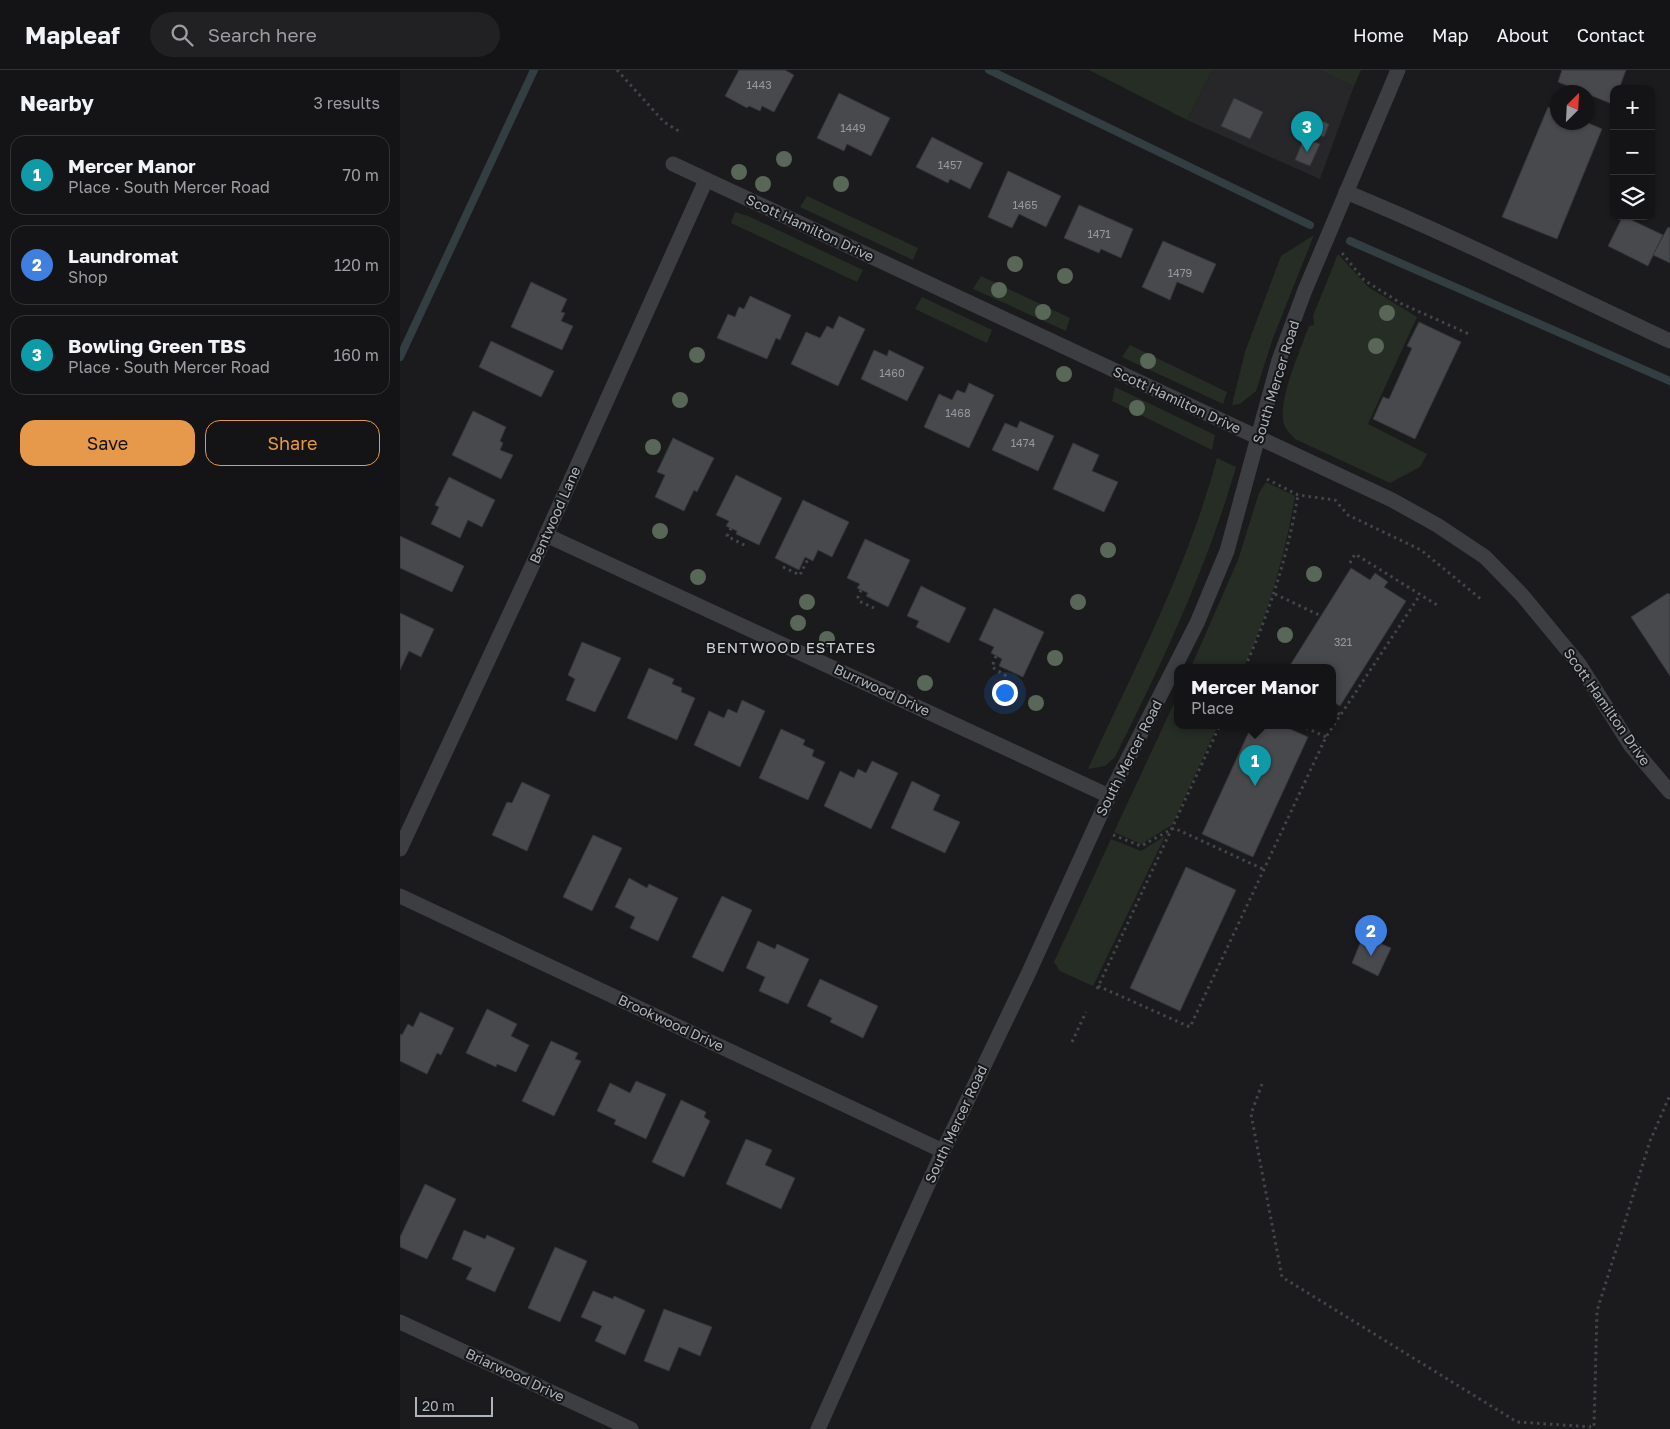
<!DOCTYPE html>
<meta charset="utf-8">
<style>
body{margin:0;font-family:"Golos Text",sans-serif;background:#212123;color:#f1f3f6}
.controls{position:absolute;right:15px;top:15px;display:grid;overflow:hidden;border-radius:10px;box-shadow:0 1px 4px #0004}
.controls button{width:45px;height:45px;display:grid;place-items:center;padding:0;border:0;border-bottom:1px solid #333335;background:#141416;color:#f1f3f6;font:25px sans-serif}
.compass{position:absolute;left:1150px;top:15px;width:45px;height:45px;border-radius:50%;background:#141416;box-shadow:0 1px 4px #0004;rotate:24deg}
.scale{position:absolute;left:15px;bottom:12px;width:78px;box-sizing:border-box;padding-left:5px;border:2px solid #aeb4bb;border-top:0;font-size:14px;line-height:18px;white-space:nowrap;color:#aeb4bb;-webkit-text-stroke:4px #161618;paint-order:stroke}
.you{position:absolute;left:604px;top:622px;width:18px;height:18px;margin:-12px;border:4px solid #fff;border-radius:50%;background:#1a73e8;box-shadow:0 0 0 8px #1a73e833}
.badge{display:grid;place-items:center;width:32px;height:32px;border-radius:50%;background:#e6994a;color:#fff;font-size:16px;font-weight:700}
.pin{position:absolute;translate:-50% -41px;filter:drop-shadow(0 1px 2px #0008)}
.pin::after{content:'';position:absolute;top:26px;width:18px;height:15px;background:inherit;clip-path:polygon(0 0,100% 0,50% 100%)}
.popup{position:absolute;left:774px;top:594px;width:162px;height:65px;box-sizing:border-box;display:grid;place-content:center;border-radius:10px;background:#141416;filter:drop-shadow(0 1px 4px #0005);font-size:16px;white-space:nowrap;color:#9d9ea1}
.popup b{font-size:19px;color:#f1f3f6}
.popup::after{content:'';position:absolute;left:50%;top:100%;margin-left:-10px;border:10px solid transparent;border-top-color:#141416}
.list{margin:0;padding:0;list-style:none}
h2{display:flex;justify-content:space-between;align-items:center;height:65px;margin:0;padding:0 20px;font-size:21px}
h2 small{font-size:16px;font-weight:400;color:#9d9ea1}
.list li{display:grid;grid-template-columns:32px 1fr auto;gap:15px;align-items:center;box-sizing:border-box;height:80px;margin:0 10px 10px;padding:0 10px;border:1px solid #333335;border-radius:15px}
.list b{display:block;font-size:19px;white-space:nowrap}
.list p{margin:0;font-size:16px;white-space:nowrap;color:#9d9ea1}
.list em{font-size:16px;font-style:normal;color:#9d9ea1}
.actions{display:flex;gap:10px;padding:15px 20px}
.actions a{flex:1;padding:11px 0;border:1px solid #e6994a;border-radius:15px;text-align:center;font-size:18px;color:#e6994a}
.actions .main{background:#e6994a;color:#111}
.icon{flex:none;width:28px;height:28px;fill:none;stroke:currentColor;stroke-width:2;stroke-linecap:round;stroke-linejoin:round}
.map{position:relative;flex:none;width:1270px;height:1359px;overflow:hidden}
header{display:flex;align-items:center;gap:30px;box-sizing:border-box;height:70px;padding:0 25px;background:#141416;border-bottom:1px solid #333335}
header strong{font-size:24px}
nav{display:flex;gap:28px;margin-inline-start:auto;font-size:18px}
.search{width:350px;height:45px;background:#212123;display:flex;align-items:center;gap:12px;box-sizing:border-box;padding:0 18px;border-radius:28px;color:#9d9ea1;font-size:19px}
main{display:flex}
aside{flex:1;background:#141416}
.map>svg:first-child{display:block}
.built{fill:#27272a}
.green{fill:#252d25}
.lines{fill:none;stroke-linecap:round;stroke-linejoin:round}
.stream{stroke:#333e42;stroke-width:8}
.building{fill:#48494d;stroke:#353639}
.path{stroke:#424549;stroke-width:3;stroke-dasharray:2.5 4;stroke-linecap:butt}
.minor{stroke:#3c3e42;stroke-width:15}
.tree{fill:#586757}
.labels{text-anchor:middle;stroke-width:4;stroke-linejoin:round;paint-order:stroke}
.number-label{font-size:11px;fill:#9499a0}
.street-label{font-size:14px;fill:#aeb4bb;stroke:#161618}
.neighbourhood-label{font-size:15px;letter-spacing:1px;fill:#cfd3d8;stroke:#161618}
</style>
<header>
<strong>Mapleaf</strong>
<div class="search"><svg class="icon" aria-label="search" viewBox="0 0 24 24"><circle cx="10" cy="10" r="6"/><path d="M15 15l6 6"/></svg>Search here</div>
<nav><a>Home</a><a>Map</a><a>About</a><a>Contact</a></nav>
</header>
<main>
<aside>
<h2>Nearby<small>3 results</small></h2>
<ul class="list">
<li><span class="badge" style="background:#0f9aa8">1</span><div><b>Mercer Manor</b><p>Place · South Mercer Road</p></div><em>70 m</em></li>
<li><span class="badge" style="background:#3f7fe0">2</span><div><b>Laundromat</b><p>Shop</p></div><em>120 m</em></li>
<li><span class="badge" style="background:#0f9aa8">3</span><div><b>Bowling Green TBS</b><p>Place · South Mercer Road</p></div><em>160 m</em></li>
</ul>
<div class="actions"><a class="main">Save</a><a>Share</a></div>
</aside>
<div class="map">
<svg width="1270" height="1359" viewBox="0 0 1270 1359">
<rect width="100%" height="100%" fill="#1b1b1d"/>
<polygon class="built" points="812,0 918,0 954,16 920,109 787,50"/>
<g class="green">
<polygon points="689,0 812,0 787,50"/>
<polygon points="918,0 961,0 954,16"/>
<polygon points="407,126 518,178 513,190 400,137"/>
<polygon points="335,142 348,146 463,200 457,212 331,153"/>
<polygon points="914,165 873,268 856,321 840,334 832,335 845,282 881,186"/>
<path d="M938 184 968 217 1017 247 968 354 1027 384 1020 397 990 413 895 369C892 365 887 361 885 357 875 335 901 279 909 256L914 255 913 246Z"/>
<polygon points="581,206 670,248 666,261 573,219"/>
<polygon points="522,227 592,260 587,273 515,239"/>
<polygon points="730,275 827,322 823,334 722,287"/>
<polygon points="715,317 815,365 812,380 712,331"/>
<path d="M817 388 836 397C807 498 762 593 715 687L705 696 688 699C735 597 788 497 817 388Z"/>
<path d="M866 412 895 426C885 485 869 542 844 597H791L838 490 859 423Z"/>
<polygon points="777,627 778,655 818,655 772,755 741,774 714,762"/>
<polygon points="765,766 693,916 660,901 654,892 711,769 741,781"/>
</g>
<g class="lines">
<g class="stream">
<polyline points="589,0 910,155"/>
<polyline points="950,171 1270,311"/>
<polyline points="0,287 134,0"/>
</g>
</g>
<g class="building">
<polygon points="339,0 385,0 394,5 374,42 362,36 360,41 349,36 347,38 325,26"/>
<polygon points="1162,0 1226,0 1219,19 1214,19 1212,34 1158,12"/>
<polygon points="439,23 490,48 471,86 447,74 444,81 417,68"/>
<polygon points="834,28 863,42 850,69 821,56"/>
<polygon points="1148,37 1158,41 1158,52 1186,52 1202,59 1157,169 1102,147"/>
<polygon points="911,46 929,54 924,67 905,59"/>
<polygon points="532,67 583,93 570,119 550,109 548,113 516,97"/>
<polygon points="904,68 920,74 910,96 895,90"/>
<polygon points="608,101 661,126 646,157 619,144 612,158 588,147"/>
<polygon points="679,135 733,159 721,188 701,179 699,183 664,168"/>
<polygon points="1223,146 1263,165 1248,196 1208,176"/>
<polygon points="1268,157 1270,158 1270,193 1253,185"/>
<polygon points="763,171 816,194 803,223 777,212 770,230 742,217"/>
<polygon points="131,212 167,229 161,242 165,243 161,251 173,256 162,280 111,257"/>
<polygon points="350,226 391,245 380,270 376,268 367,289 317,268 328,244 335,247 339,237 344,239"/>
<polygon points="439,246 465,259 438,316 391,294 406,262 420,268 427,256 433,259"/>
<polygon points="1019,252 1061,272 1015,369 973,349 983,327 989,329 1012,278 1007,276"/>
<polygon points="91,271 154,301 141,327 79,297"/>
<polygon points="474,280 487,286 489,280 524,297 507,331 461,309"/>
<polygon points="569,313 594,325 569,378 524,357 539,324 552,330 557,320 565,323"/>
<polygon points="73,341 106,357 100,371 103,373 100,380 113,385 101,409 52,385"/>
<polygon points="620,351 654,366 638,401 592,380 605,353 617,358"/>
<polygon points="273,368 314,388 297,422 294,420 284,441 255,427 265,405 257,402"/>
<polygon points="673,373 699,385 692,401 718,412 704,442 653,419"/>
<polygon points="336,405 382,428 359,475 336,464 337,461 326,456 329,451 316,445"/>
<polygon points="49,407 95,430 82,457 68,450 60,468 31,454 39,437 35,435"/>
<polygon points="403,430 449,452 432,487 418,480 413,491 405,487 399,500 375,488"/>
<polygon points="0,466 64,496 52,522 0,498"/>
<polygon points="465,469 510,490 488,537 466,526 468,523 457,518 460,514 447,508"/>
<polygon points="951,498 970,510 975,503 988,512 984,517 1006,531 940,636 932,631 932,597 889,597"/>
<polygon points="521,516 566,538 549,573 516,557 519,551 507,546"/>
<polygon points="1268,523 1270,525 1270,606 1231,547"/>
<polygon points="594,538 644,562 623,607 599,596 602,589 591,583 594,577 579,570"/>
<polygon points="0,543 34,559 21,587 9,581 0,600"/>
<polygon points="182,572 221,588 195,642 166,630 175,609 168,605"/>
<polygon points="249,598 274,609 272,614 282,618 281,622 295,628 277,670 227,648"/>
<polygon points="342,630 365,641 340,697 294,675 309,641 324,648 328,639 337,643"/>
<polygon points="852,655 881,655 908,667 853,787 802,764"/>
<polygon points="381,659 405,670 403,675 414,680 412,686 425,692 408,730 359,708"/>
<polygon points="472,691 498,703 471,759 424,736 440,701 454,708 458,699 466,703"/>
<polygon points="512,711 540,725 533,740 560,752 545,783 491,758"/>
<polygon points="122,712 150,725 127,781 92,765 107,732 112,733"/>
<polygon points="193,765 222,778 192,841 163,827"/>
<polygon points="786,797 836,820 780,941 730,918"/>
<polygon points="229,808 247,818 249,814 278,828 258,871 230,858 235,847 215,837"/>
<polygon points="322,826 352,840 323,902 292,887"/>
<polygon points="963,866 991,878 978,906 952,893"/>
<polygon points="358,871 375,879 377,874 409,889 388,934 359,921 365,907 346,898"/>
<polygon points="420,909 478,936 463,968 430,952 432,948 407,936"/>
<polygon points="87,939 117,954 111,966 129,975 116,1002 97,994 96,997 66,983"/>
<polygon points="20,942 54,958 41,985 37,983 27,1004 0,991 0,964 2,965 8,954 13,957"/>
<polygon points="151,971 178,983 175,989 181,991 154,1046 122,1031"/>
<polygon points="236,1011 266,1024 246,1069 214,1054 216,1050 197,1041 210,1013 230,1023"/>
<polygon points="281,1030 306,1042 304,1047 310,1051 284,1107 252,1092"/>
<polygon points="346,1069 372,1080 365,1095 395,1108 381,1139 326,1114"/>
<polygon points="25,1114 56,1129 27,1189 0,1177 0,1167"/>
<polygon points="64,1160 85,1169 87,1165 115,1178 95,1222 66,1209 72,1198 52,1189"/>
<polygon points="155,1177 187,1191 160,1252 128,1238"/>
<polygon points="193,1221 213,1229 214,1226 245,1240 225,1285 195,1271 202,1256 181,1247"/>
<polygon points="264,1239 312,1257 300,1286 279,1277 269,1301 244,1291"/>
</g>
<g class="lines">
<g class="path">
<polyline points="217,0 264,52 282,63"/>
<polyline points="942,183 964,210 1002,234 1069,264"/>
<polyline points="867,409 898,425 935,430 948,445 1021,480 1082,530"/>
<polyline points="331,458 327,466 346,476"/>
<polyline points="950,493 955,484 1037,535"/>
<polyline points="383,497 400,505 408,489"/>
<polyline points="461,520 458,527 459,531 474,538"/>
<polyline points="875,524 921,546"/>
<polyline points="596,586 592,597 608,607"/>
<path d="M845 597C870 541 888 485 898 425"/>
<polyline points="932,640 941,645"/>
<polyline points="900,655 926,667"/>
<polyline points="713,765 741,776 774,758 863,799"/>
<polyline points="698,916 790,957 926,667 1020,525"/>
<polyline points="697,919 820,655"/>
<polyline points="672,972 686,942"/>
<polyline points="862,1014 851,1044 882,1207 1117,1352 1194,1357 1197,1241 1250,1071 1270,1025"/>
</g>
<g class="minor">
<polyline points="273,94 992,430 1037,455 1085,487 1122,525 1179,594 1231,676 1270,722"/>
<path d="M946 122C1056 167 1162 221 1270 271"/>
<polyline points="146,465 709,726"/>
<polyline points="0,779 133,494 306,110"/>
<polyline points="0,826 543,1081"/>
<polyline points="0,1252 231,1359"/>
<polyline points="418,1359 543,1081 629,902 709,726 797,553 827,481 879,290 905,220 998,0"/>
</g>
</g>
<g class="tree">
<circle cx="384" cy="89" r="8"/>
<circle cx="339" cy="102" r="8"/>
<circle cx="363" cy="114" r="8"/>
<circle cx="441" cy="114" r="8"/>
<circle cx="615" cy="194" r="8"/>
<circle cx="665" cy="206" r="8"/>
<circle cx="599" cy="220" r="8"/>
<circle cx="643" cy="242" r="8"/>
<circle cx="987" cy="243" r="8"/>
<circle cx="976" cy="276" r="8"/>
<circle cx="297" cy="285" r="8"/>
<circle cx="748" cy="291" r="8"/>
<circle cx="664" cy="304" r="8"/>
<circle cx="280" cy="330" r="8"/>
<circle cx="737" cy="338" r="8"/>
<circle cx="253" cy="377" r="8"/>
<circle cx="260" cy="461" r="8"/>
<circle cx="708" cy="480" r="8"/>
<circle cx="914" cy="504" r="8"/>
<circle cx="298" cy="507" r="8"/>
<circle cx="407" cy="532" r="8"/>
<circle cx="678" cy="532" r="8"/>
<circle cx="398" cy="553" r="8"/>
<circle cx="885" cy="565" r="8"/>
<circle cx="427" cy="569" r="8"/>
<circle cx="655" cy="588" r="8"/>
<circle cx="525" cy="613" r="8"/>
<circle cx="636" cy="633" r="8"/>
</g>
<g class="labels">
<g class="number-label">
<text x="359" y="19">1443</text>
<text x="453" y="62">1449</text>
<text x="550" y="99">1457</text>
<text x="625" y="139">1465</text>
<text x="699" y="168">1471</text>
<text x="780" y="207">1479</text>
<text x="492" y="307">1460</text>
<text x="558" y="347">1468</text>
<text x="623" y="377">1474</text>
<text x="943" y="576">321</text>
</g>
<g class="street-label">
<text transform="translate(410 158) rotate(25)" y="5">Scott Hamilton Drive</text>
<text transform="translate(876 312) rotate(-73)" y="5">South Mercer Road</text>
<text transform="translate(777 330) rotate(25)" y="5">Scott Hamilton Drive</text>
<text transform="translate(155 445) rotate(-66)" y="5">Bentwood Lane</text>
<text transform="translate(482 620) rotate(25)" y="5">Burrwood Drive</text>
<text transform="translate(1207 637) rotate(55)" y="5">Scott Hamilton Drive</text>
<text transform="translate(729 688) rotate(-63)" y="5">South Mercer Road</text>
<text transform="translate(271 953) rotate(25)" y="5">Brookwood Drive</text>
<text transform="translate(556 1054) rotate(-65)" y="5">South Mercer Road</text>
<text transform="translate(115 1305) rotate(25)" y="5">Briarwood Drive</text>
</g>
<g class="neighbourhood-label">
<text x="391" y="583">BENTWOOD ESTATES</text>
</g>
</g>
</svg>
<div class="controls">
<button>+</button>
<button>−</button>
<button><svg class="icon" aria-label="layers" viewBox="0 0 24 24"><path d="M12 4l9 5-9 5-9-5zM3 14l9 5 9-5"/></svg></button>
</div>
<svg class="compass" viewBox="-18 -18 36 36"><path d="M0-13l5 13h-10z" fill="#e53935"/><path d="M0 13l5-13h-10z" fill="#9d9ea1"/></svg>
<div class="scale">20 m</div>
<div class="you"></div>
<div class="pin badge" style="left:855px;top:716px;background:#0f9aa8">1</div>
<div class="popup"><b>Mercer Manor</b>Place</div>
<div class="pin badge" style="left:971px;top:886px;background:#3f7fe0">2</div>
<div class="pin badge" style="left:907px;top:82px;background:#0f9aa8">3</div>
</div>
</main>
